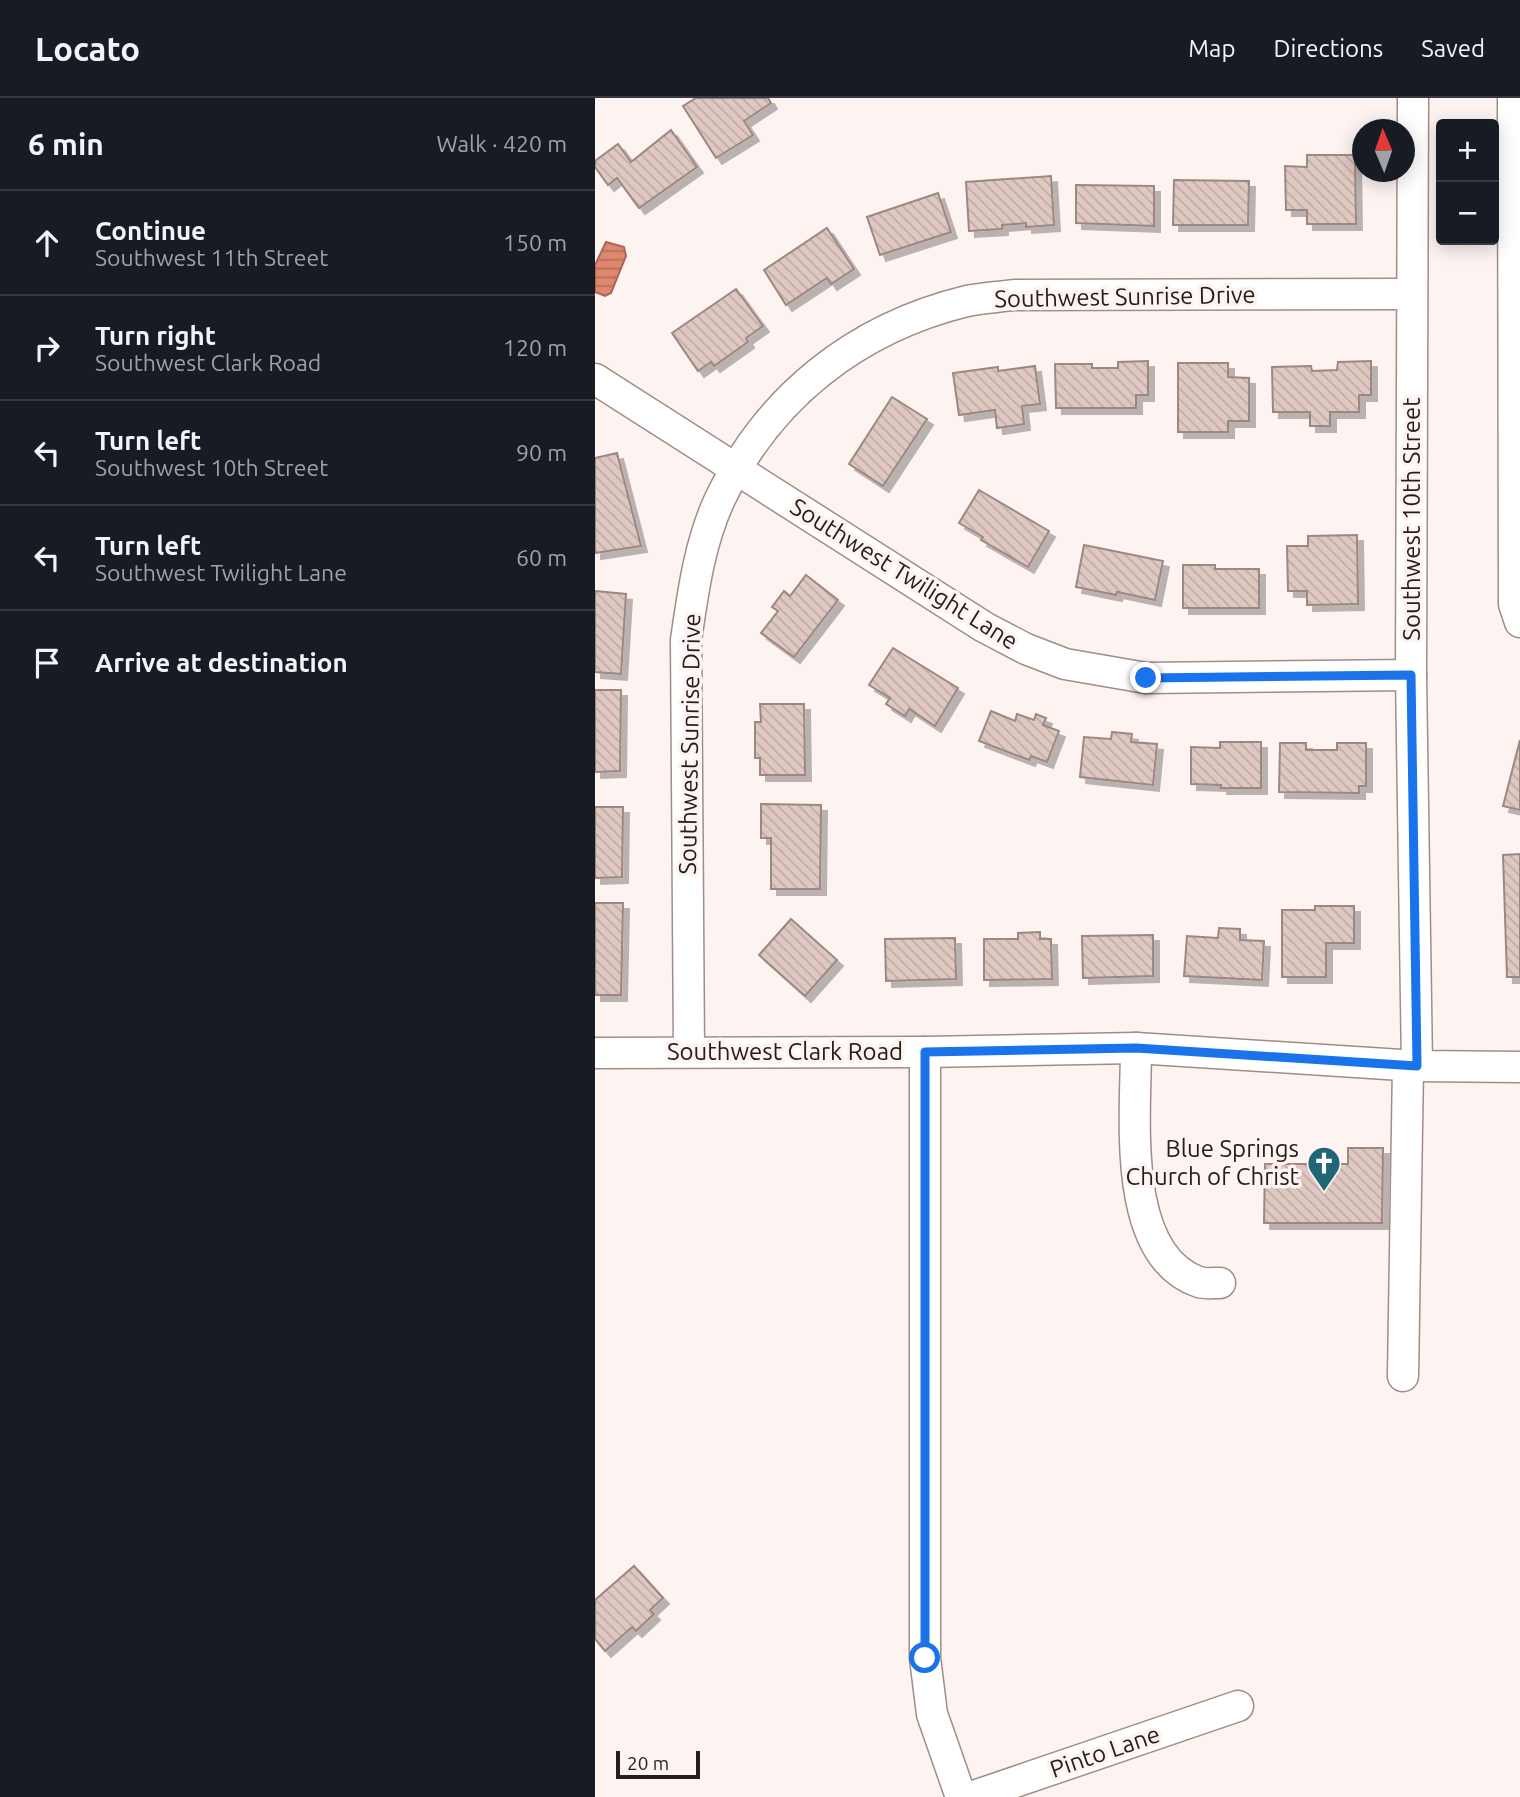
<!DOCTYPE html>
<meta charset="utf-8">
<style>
body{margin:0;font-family:Ubuntu,sans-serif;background:#20242c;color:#f1f3f6}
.controls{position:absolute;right:21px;top:21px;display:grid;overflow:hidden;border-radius:7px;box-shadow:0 4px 18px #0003}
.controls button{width:63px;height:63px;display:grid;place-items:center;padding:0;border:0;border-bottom:2px solid #363941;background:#171b24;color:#f1f3f6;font:35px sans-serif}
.compass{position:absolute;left:757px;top:21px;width:63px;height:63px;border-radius:50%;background:#171b24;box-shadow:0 4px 18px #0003;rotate:358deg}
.scale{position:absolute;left:21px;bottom:18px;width:84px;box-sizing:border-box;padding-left:7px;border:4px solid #251d1b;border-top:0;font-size:19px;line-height:24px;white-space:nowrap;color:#251d1b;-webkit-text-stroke:5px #fdf3f1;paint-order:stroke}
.stop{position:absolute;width:21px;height:21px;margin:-16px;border:5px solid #1a73e8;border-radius:50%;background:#fff}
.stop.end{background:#1a73e8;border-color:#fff;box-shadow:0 2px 7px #0008}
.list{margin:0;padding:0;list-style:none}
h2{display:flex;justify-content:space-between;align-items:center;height:91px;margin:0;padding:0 28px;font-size:30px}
h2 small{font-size:23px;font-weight:400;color:#9ea1a6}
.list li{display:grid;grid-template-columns:46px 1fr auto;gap:21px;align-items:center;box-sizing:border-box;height:105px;padding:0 28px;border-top:2px solid #363941}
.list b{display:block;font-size:26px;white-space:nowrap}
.list p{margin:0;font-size:23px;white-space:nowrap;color:#9ea1a6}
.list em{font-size:23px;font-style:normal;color:#9ea1a6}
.icon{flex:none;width:38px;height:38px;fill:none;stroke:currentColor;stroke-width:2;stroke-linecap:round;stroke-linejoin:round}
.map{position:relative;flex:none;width:925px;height:1699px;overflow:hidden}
header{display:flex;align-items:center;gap:42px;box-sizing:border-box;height:98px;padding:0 35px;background:#171b24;border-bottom:2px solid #363941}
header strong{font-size:33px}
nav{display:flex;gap:38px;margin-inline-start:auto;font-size:24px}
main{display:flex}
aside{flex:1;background:#171b24}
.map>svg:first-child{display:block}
.water{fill:url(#water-rules);stroke:#a86756;stroke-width:2}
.building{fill:url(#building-back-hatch);stroke:#9d8781;stroke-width:2;filter:url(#shadow)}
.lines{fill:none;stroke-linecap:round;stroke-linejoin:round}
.minor-casing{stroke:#a28c86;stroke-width:33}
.minor{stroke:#fff;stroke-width:30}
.route{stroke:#1a73e8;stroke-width:9}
.labels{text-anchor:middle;stroke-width:7;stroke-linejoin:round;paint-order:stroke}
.street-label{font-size:24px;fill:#251d1b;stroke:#fdf3f1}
.poi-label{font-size:24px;fill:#251d1b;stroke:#fdf3f1;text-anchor:end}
</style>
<header>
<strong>Locato</strong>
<nav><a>Map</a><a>Directions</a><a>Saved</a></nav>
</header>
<main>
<aside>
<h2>6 min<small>Walk · 420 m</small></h2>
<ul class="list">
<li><svg class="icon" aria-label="ahead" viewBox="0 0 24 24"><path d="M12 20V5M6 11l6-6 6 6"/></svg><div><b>Continue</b><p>Southwest 11th Street</p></div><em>150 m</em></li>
<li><svg class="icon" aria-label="right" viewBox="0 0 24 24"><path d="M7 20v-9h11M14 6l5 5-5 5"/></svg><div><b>Turn right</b><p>Southwest Clark Road</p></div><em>120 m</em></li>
<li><svg class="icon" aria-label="left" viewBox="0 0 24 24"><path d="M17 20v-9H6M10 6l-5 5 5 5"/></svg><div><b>Turn left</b><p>Southwest 10th Street</p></div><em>90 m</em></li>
<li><svg class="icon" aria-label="left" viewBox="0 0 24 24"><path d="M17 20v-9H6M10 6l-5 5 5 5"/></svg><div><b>Turn left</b><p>Southwest Twilight Lane</p></div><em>60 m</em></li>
<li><svg class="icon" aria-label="arrive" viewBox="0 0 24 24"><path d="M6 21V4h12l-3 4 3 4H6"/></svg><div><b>Arrive at destination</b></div></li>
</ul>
</aside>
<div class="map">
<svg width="925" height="1699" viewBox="0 0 925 1699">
<defs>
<pattern id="water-rules" width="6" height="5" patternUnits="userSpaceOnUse" patternTransform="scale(1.75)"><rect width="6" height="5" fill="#e08770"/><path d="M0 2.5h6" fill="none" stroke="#b56e5b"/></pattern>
<pattern id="building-back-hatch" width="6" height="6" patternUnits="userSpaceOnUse" patternTransform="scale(1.75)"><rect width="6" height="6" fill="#e0c8c2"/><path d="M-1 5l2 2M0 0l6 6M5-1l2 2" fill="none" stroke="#c0aba6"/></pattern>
<filter id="shadow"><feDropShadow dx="6" dy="6" stdDeviation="0" flood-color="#0004"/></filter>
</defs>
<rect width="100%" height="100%" fill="#fdf3f1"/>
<polygon class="water" points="11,144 29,149 31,158 16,195 10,198 0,194 0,167"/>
<g class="building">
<polygon points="101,0 173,0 176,5 149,23 158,37 121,60 88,8"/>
<polygon points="76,32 102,69 44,110 22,80 13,87 0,69 0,63 23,46 36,64"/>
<polygon points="712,57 760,57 761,126 712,126 712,112 691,112 690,68 712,69"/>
<polygon points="456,78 459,127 431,129 431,125 407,127 407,131 374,133 371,84"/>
<polygon points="579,82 654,83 653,127 578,127"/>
<polygon points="481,87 559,88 559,128 481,125"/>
<polygon points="343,95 356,134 285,157 272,119"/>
<polygon points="232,130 259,171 236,186 232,180 191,207 169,172"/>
<polygon points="141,191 168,228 151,240 153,244 119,268 116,264 103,273 77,235"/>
<polygon points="553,263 553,297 541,297 541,310 461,310 460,266 497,266 497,270 523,270 523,264"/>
<polygon points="776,263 776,297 764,297 764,314 735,314 735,328 715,328 715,314 678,314 677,269 716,268 717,273 742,272 743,264"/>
<polygon points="583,265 633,265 633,279 654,280 654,323 633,323 633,334 583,334"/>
<polygon points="440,268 445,306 427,308 429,326 402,330 400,312 364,317 358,275 403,269 403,273"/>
<polygon points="297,299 332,321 288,388 254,366"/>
<polygon points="22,355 46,448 0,455 0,360"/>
<polygon points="384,392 454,433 433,469 386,442 388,439 364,425"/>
<polygon points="762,437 763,506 712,507 712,493 693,493 692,448 713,448 713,438"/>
<polygon points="489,447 568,463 560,502 522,494 521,497 481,489"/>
<polygon points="588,467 620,467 620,471 664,471 664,510 588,510"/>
<polygon points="211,477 243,502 199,559 166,535 183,513 177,509 189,493 195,498"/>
<polygon points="0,493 31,496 26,576 0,574"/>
<polygon points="298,550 363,590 340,628 314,611 310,618 291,606 295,600 274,587"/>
<polygon points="0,592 26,592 25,673 0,674"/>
<polygon points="165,606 209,606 210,677 165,677 165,660 160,660 160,624 166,624"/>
<polygon points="396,613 420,623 422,616 439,622 441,616 451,620 448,627 464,633 452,664 436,658 434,662 384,643"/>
<polygon points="517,634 537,636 536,644 562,646 558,687 485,679 489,639 516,641"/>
<polygon points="925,642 925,712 908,708"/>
<polygon points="625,644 666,644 666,690 626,690 626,687 596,686 596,649 625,650"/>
<polygon points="685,645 711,645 711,652 742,652 742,645 771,645 771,688 764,688 764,695 684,694"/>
<polygon points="166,706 226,707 225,791 176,791 176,740 166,740"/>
<polygon points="0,709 28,709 27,779 0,780"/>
<polygon points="925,756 925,879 912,879 908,757"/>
<polygon points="0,805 28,805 26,897 0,897"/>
<polygon points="720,808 759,808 759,845 731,845 731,879 687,879 687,812 720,812"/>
<polygon points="196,821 242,862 210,898 164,857"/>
<polygon points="624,830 645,831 645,842 669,843 667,882 589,878 592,838 623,840"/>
<polygon points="445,834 445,841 456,841 457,881 389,882 389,841 423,841 423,835"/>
<polygon points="558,837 558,878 488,880 487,838"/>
<polygon points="360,840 361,881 291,883 290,841"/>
<polygon points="753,1050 788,1050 787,1125 669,1125 670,1066 753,1066"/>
<polygon points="39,1468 68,1500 55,1512 59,1516 41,1533 37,1529 10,1553 0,1541 0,1502"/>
</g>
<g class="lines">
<defs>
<g id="minor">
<polyline points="818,0 816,577 822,968"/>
<polyline points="918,0 919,506 925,524"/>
<polyline points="0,281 389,529 431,551 470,566 551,580 816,577"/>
<path d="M541 950C541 1016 525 1157 604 1184 610 1186 619 1185 625 1185"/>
<path d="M94 954 91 542C98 495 104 447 124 403 173 299 261 230 372 203 387 200 404 199 419 197L817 196"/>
<polyline points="330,954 330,1560 337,1616 366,1699"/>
<polyline points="0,955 330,954 541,950 822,968 925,969"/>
<polyline points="808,1278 813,968"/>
<polyline points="376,1699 643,1608"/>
</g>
</defs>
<use href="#minor" class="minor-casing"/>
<use href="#minor" class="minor"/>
</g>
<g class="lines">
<polyline class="route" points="330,1560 330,954 541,950 822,968 816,577 551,580"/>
</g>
<defs>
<symbol id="church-pin" viewBox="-11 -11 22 30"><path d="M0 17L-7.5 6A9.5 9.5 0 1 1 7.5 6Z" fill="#206676" stroke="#fdf3f1"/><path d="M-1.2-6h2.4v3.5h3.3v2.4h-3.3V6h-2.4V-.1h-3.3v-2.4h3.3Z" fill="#fff"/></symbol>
</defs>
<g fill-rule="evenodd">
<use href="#church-pin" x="710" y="1046" width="38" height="52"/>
</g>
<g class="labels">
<g class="street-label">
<text transform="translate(530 199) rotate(-1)" y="8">Southwest Sunrise Drive</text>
<text transform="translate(817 421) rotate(-90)" y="8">Southwest 10th Street</text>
<text transform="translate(309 476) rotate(32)" y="8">Southwest Twilight Lane</text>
<text transform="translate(95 646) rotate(-89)" y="8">Southwest Sunrise Drive</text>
<text x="190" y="962">Southwest Clark Road</text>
<text transform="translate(510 1654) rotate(-19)" y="8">Pinto Lane</text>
</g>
<g class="poi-label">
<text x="704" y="1059">Blue Springs<tspan x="704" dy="28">Church of Christ</tspan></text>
</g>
</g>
</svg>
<div class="controls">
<button>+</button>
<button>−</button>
</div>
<svg class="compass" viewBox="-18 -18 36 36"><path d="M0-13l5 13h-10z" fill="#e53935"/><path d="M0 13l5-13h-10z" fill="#9ea1a6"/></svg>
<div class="scale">20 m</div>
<div class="stop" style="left:330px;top:1560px"></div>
<div class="stop end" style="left:551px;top:580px"></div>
</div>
</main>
